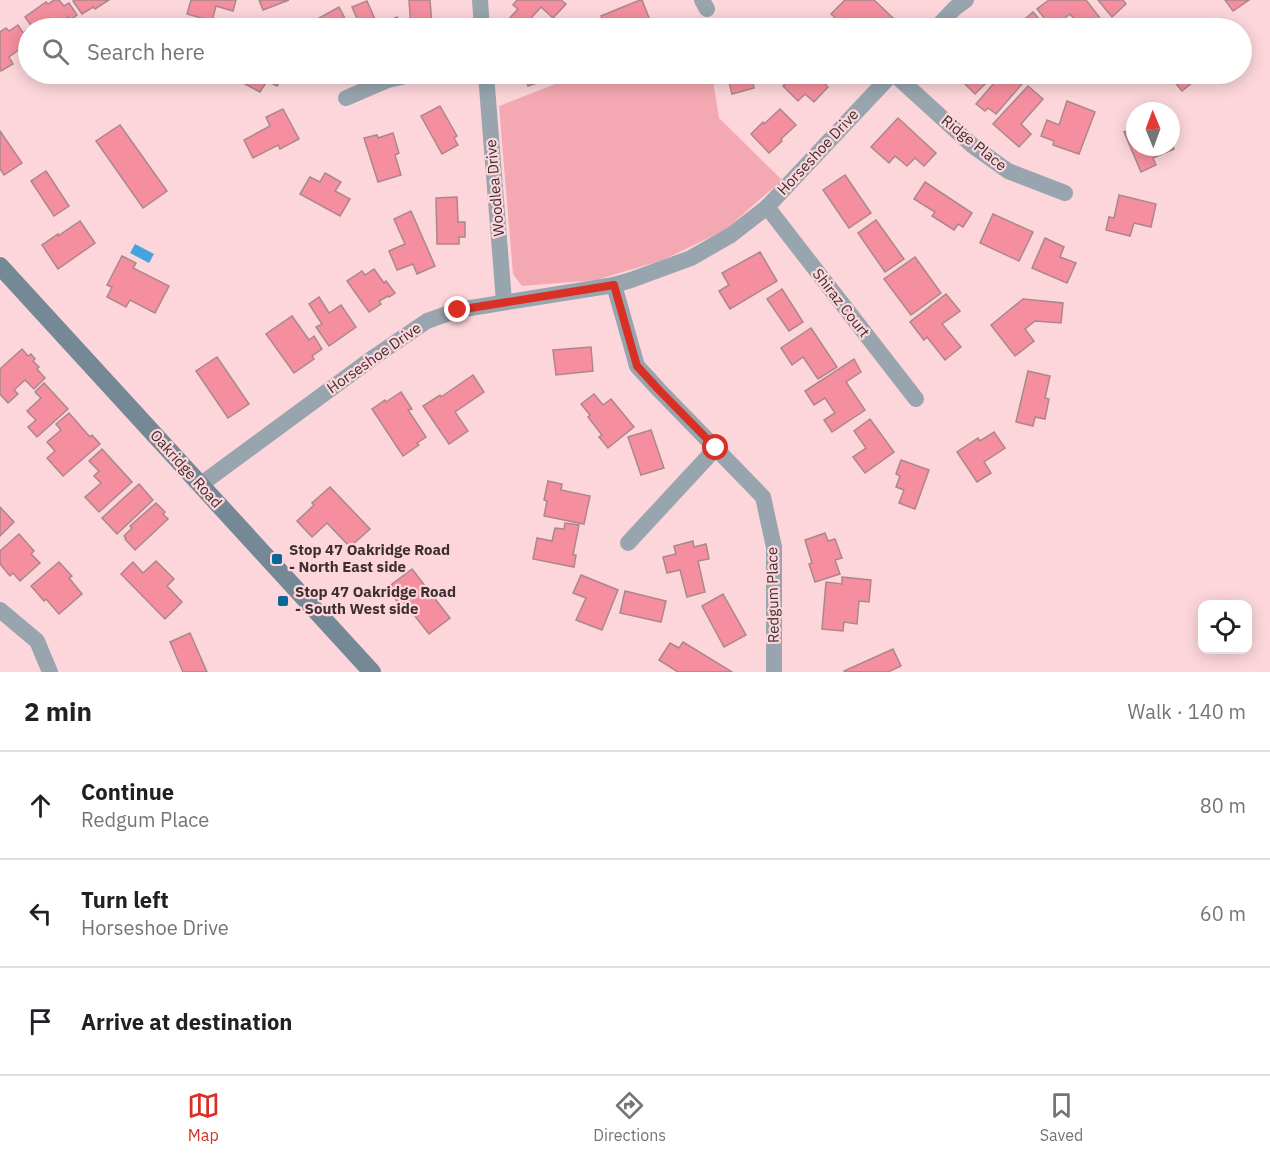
<!DOCTYPE html>
<meta charset="utf-8">
<style>
body{margin:0;font-family:"IBM Plex Sans",sans-serif;background:#f6f6f6;color:#202124}
.controls{position:absolute;right:18px;bottom:18px;display:grid;overflow:hidden;border-radius:12px;box-shadow:0 3px 15px #0003}
.controls button{width:54px;height:54px;display:grid;place-items:center;padding:0;border:0;border-bottom:2px solid #e0e0e0;background:#fff;color:#202124;font:30px sans-serif}
.compass{position:absolute;left:1126px;top:102px;width:54px;height:54px;border-radius:50%;background:#fff;box-shadow:0 3px 15px #0003;rotate:359deg}
.stop{position:absolute;width:18px;height:18px;margin:-14px;border:4px solid #d93025;border-radius:50%;background:#fff}
.stop.end{background:#d93025;border-color:#fff;box-shadow:0 2px 6px #0008}
.list{margin:0;padding:0;list-style:none}
h2{display:flex;justify-content:space-between;align-items:center;height:78px;margin:0;padding:0 24px;font-size:26px}
h2 small{font-size:20px;font-weight:400;color:#757577}
.list li{display:grid;grid-template-columns:39px 1fr auto;gap:18px;align-items:center;box-sizing:border-box;height:108px;padding:0 24px;border-top:2px solid #e0e0e0}
.list b{display:block;font-size:22px;white-space:nowrap}
.list p{margin:0;font-size:20px;white-space:nowrap;color:#757577}
.list em{font-size:20px;font-style:normal;color:#757577}
.icon{flex:none;width:33px;height:33px;fill:none;stroke:currentColor;stroke-width:2;stroke-linecap:round;stroke-linejoin:round}
.map{position:relative;flex:none;width:1270px;height:672px;overflow:hidden}
.search{position:absolute;background:#fff;box-shadow:0 3px 15px #0003;left:18px;right:18px;top:18px;height:66px;display:flex;align-items:center;gap:15px;box-sizing:border-box;padding:0 21px;border-radius:33px;color:#757577;font-size:22px}
.sheet{height:402px;background:#fff}
nav{display:flex;justify-content:space-around;align-items:center;box-sizing:border-box;height:84px;border-top:2px solid #e0e0e0;background:#fff;font-size:16px;color:#757577}
nav a{display:grid;justify-items:center;gap:3px}
nav .on{color:#d93025}
.map>svg:first-child{display:block}
.green{fill:#f4a9b2}
.water{fill:#43a4de}
.building{fill:#f58f9f;stroke:#ab878b;stroke-width:1.5}
.lines{fill:none;stroke-linecap:round;stroke-linejoin:round}
.street{stroke:#98a5ae;stroke-width:16}
.secondary{stroke:#758895;stroke-width:18}
.route{stroke:#d93025;stroke-width:8}
.poi-dot{fill:#076797;stroke:#fcd6da;stroke-width:2}
.labels{text-anchor:middle;stroke-width:4.5;stroke-linejoin:round;paint-order:stroke}
.street-label{font-size:15px;fill:#3d2e30;stroke:#fcd6da}
.poi-label{font-size:15px;font-weight:bold;fill:#3d2e30;stroke:#fcd6da;text-anchor:start}
</style>
<div class="map">
<svg width="1270" height="672" viewBox="0 0 1270 672">
<rect width="100%" height="100%" fill="#fcd6da"/>
<polygon class="green" points="581,74 712,74 719,118 782,180 725,230 663,260 596,280 522,286 513,274 499,106"/>
<polygon class="water" points="135,244 154,254 149,263 130,253"/>
<g class="building">
<polygon points="54,0 59,0 64,6 69,3 77,15 70,20 68,17 51,28 33,28 25,17 46,2 48,4"/>
<polygon points="74,0 109,0 95,9 93,7 82,14 73,1"/>
<polygon points="191,0 236,0 233,11 216,6 212,21 187,14"/>
<polygon points="259,0 289,0 263,10"/>
<polygon points="409,0 430,0 432,26 411,27"/>
<polygon points="517,0 561,0 566,4 553,18 541,7 522,28 515,28 507,21 518,9 513,5"/>
<polygon points="640,0 642,0 653,28 606,28 601,16"/>
<polygon points="845,0 874,0 893,18 882,28 846,28 831,14"/>
<polygon points="1049,0 1086,0 1100,18 1087,28 1082,28 1070,14 1052,28 1037,9"/>
<polygon points="1098,0 1123,0 1126,4 1112,17"/>
<polygon points="1225,0 1249,0 1233,11"/>
<polygon points="367,1 378,26 397,17 402,28 361,28 352,7"/>
<polygon points="339,7 350,28 324,28 319,18"/>
<polygon points="1033,12 1047,28 1020,28 1018,25"/>
<polygon points="830,22 838,28 824,28"/>
<polygon points="18,25 23,33 28,29 28,46 27,44 9,57 13,64 1,71 0,69 0,32 6,28 9,31"/>
<polygon points="251,74 284,74 277,86 267,81 260,92 245,84"/>
<polygon points="524,74 544,74 546,80 528,86"/>
<polygon points="727,74 751,74 754,88 732,94"/>
<polygon points="795,74 815,74 828,87 814,102 805,94 798,101 783,86"/>
<polygon points="955,74 985,74 990,79 975,94"/>
<polygon points="1002,74 1016,74 1017,75 1018,74 1025,74 1028,77 996,114 988,108 985,111 976,104"/>
<polygon points="1168,74 1203,74 1182,91"/>
<polygon points="1028,86 1043,99 1021,124 1031,134 1019,147 993,124"/>
<polygon points="1067,101 1095,112 1079,154 1053,145 1054,141 1041,136 1047,120 1059,125"/>
<polygon points="440,106 457,136 454,138 458,145 442,154 421,116"/>
<polygon points="283,109 299,139 280,149 278,145 253,158 244,140 270,126 266,117"/>
<polygon points="780,109 796,125 781,139 782,141 769,153 751,134 763,122 764,124"/>
<polygon points="898,118 936,153 924,166 915,158 907,166 895,156 889,163 871,147"/>
<polygon points="120,125 167,191 143,208 96,141"/>
<polygon points="1135,128 1135,147 1171,147 1171,142 1174,149 1153,158 1156,165 1141,172 1124,132"/>
<polygon points="0,131 22,163 4,175 0,169"/>
<polygon points="393,133 399,153 395,155 401,175 378,182 364,138 377,135 378,138"/>
<polygon points="46,171 69,206 54,216 31,181"/>
<polygon points="325,173 341,182 335,191 350,199 340,216 300,194 310,177 320,182"/>
<polygon points="845,175 871,213 849,228 823,190"/>
<polygon points="925,182 972,213 963,227 958,224 954,230 932,216 935,212 914,199"/>
<polygon points="1119,195 1156,204 1151,227 1134,223 1130,236 1106,230 1109,217 1114,218"/>
<polygon points="457,197 458,222 465,222 465,237 459,237 459,244 437,244 436,198"/>
<polygon points="411,211 435,266 417,274 413,264 397,270 389,251 405,244 394,219"/>
<polygon points="993,214 1033,232 1019,261 980,243"/>
<polygon points="876,220 904,259 885,272 858,233"/>
<polygon points="80,221 95,243 58,269 42,245 58,234 58,236"/>
<polygon points="1045,238 1064,247 1060,257 1076,263 1067,283 1032,268"/>
<polygon points="760,252 777,281 730,309 719,291 729,285 722,273"/>
<polygon points="122,256 136,263 133,268 169,286 155,313 130,300 126,307 107,297 112,287 107,285"/>
<polygon points="915,257 941,293 911,315 884,279"/>
<polygon points="374,269 384,283 386,281 395,293 389,297 388,296 379,301 381,304 369,312 347,281 362,271 365,275"/>
<polygon points="782,289 803,322 789,331 767,299"/>
<polygon points="946,294 960,311 942,324 961,347 945,360 927,337 924,340 910,322"/>
<polygon points="319,297 329,313 341,305 356,327 329,346 316,327 322,324 309,304"/>
<polygon points="1023,299 1063,303 1061,323 1035,321 1025,329 1034,341 1015,356 991,325"/>
<polygon points="292,316 309,340 314,336 322,349 312,356 314,359 294,373 266,334"/>
<polygon points="811,328 837,367 818,379 803,357 792,365 781,348"/>
<polygon points="591,347 593,371 556,375 553,350"/>
<polygon points="22,349 28,356 31,354 35,359 33,361 39,367 37,369 45,378 34,389 25,380 14,390 18,394 8,403 0,394 0,369"/>
<polygon points="217,357 249,404 228,418 196,371"/>
<polygon points="854,359 861,372 846,382 865,410 832,432 824,420 835,413 825,398 814,405 805,391"/>
<polygon points="1028,371 1050,376 1045,398 1049,399 1045,419 1035,417 1033,426 1016,422"/>
<polygon points="473,375 484,392 455,412 468,431 449,444 423,406 440,395 441,397"/>
<polygon points="44,383 68,409 37,437 28,427 36,420 27,411 41,398 35,392"/>
<polygon points="401,392 412,409 408,410 426,437 417,443 419,445 403,456 372,409 385,400 386,402"/>
<polygon points="594,394 603,405 611,399 634,427 608,448 599,437 602,435 588,417 590,415 581,404"/>
<polygon points="69,413 90,437 92,435 100,444 63,476 47,458 55,451 47,442 61,430 56,424"/>
<polygon points="870,419 894,452 865,473 853,457 866,448 854,431"/>
<polygon points="651,430 664,468 641,475 628,437"/>
<polygon points="994,432 1005,448 984,462 991,473 977,482 957,452 978,438 980,441"/>
<polygon points="102,449 132,482 99,512 85,497 101,483 94,476 99,471 89,461"/>
<polygon points="901,460 929,470 915,509 899,503 904,490 896,487 900,476 896,474"/>
<polygon points="548,481 562,484 561,490 590,496 584,524 544,516 547,501 544,500"/>
<polygon points="139,484 153,500 117,534 102,518"/>
<polygon points="330,487 370,529 350,547 327,523 312,537 297,521 314,505 312,503"/>
<polygon points="156,503 165,512 163,514 168,519 135,550 125,539 126,538 124,536 132,528 130,526"/>
<polygon points="0,507 14,522 0,536"/>
<polygon points="565,523 579,525 573,555 576,555 574,567 533,559 537,538 552,541 555,528 564,529"/>
<polygon points="825,533 828,541 835,539 842,558 835,560 840,574 815,582 809,564 812,563 805,540"/>
<polygon points="19,534 34,551 31,554 40,563 20,581 13,573 10,576 0,564 0,551"/>
<polygon points="693,541 694,547 706,544 709,559 698,561 705,592 687,597 680,570 667,573 663,557 676,554 674,546"/>
<polygon points="156,561 174,579 167,586 182,602 165,619 121,574 133,562 143,573"/>
<polygon points="59,562 72,576 69,578 82,594 59,614 46,599 44,601 31,586"/>
<polygon points="412,569 450,618 429,634 403,601 399,604 387,588"/>
<polygon points="581,575 618,590 602,630 576,620 586,598 573,593"/>
<polygon points="842,577 871,580 869,602 859,601 857,624 844,622 843,631 822,629 826,582 842,584"/>
<polygon points="625,591 666,601 661,622 620,613"/>
<polygon points="723,594 746,635 724,647 702,606"/>
<polygon points="190,633 207,672 183,672 170,642"/>
<polygon points="683,642 732,672 678,672 659,660 670,643 679,648"/>
<polygon points="893,649 901,666 888,672 845,672 844,671"/>
</g>
<g class="lines">
<g class="street">
<polyline points="480,0 482,28"/>
<polyline points="702,0 707,9"/>
<polyline points="936,28 955,8 966,0"/>
<polyline points="486,74 504,302"/>
<polyline points="894,74 973,146 1008,171 1065,193"/>
<polyline points="346,98 388,80 415,74"/>
<polyline points="767,207 916,399"/>
<polyline points="614,285 637,366 659,390 763,497 774,547 774,672"/>
<polyline points="200,485 374,357 427,321 458,310 614,285 631,280 691,258 731,235 767,207 892,74"/>
<polyline points="628,543 716,448"/>
<polyline points="0,610 37,641 50,672"/>
</g>
<polyline class="secondary" points="0,266 372,672"/>
</g>
<g class="lines">
<polyline class="route" points="458,310 614,285 637,366 659,390 716,448"/>
</g>
<g class="poi-dot">
<rect x="271" y="553" width="12" height="12" rx="3"/>
<rect x="277" y="595" width="12" height="12" rx="3"/>
</g>
<g class="labels">
<g class="street-label">
<text transform="translate(974 143) rotate(39)" y="5">Ridge Place</text>
<text transform="translate(818 152) rotate(-47)" y="5">Horseshoe Drive</text>
<text transform="translate(495 188) rotate(-95)" y="5">Woodlea Drive</text>
<text transform="translate(841 303) rotate(52)" y="5">Shiraz Court</text>
<text transform="translate(374 358) rotate(-35)" y="5">Horseshoe Drive</text>
<text transform="translate(186 469) rotate(48)" y="5">Oakridge Road</text>
<text transform="translate(773 595) rotate(-91)" y="5">Redgum Place</text>
</g>
<g class="poi-label">
<text x="289" y="555">Stop 47 Oakridge Road<tspan x="289" dy="17">- North East side</tspan></text>
<text x="295" y="597">Stop 47 Oakridge Road<tspan x="295" dy="17">- South West side</tspan></text>
</g>
</g>
</svg>
<div class="controls">
<button><svg class="icon" aria-label="locate" viewBox="0 0 24 24"><circle cx="12" cy="12" r="6"/><path d="M12 2v4M12 18v4M2 12h4M18 12h4"/></svg></button>
</div>
<svg class="compass" viewBox="-18 -18 36 36"><path d="M0-13l5 13h-10z" fill="#e53935"/><path d="M0 13l5-13h-10z" fill="#757577"/></svg>
<div class="stop" style="left:716px;top:448px"></div>
<div class="stop end" style="left:458px;top:310px"></div>
<div class="search"><svg class="icon" aria-label="search" viewBox="0 0 24 24"><circle cx="10" cy="10" r="6"/><path d="M15 15l6 6"/></svg>Search here</div>
</div>
<section class="sheet">
<h2>2 min<small>Walk · 140 m</small></h2>
<ul class="list">
<li><svg class="icon" aria-label="ahead" viewBox="0 0 24 24"><path d="M12 20V5M6 11l6-6 6 6"/></svg><div><b>Continue</b><p>Redgum Place</p></div><em>80 m</em></li>
<li><svg class="icon" aria-label="left" viewBox="0 0 24 24"><path d="M17 20v-9H6M10 6l-5 5 5 5"/></svg><div><b>Turn left</b><p>Horseshoe Drive</p></div><em>60 m</em></li>
<li><svg class="icon" aria-label="arrive" viewBox="0 0 24 24"><path d="M6 21V4h12l-3 4 3 4H6"/></svg><div><b>Arrive at destination</b></div></li>
</ul>
</section>
<nav>
<a class="on"><svg class="icon" aria-label="map" viewBox="0 0 24 24"><path d="M3 6l6-2 6 2 6-2v14l-6 2-6-2-6 2zM9 4v14M15 6v14"/></svg>Map</a>
<a><svg class="icon" aria-label="directions" viewBox="0 0 24 24"><path d="M12 3l9 9-9 9-9-9zM9 14v-3h6M13 9l2 2-2 2"/></svg>Directions</a>
<a><svg class="icon" aria-label="saved" viewBox="0 0 24 24"><path d="M7 4h10v16l-5-4-5 4z"/></svg>Saved</a>
</nav>
